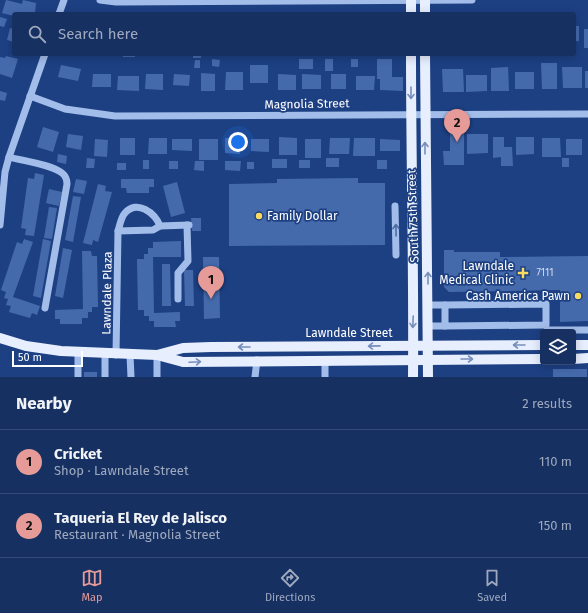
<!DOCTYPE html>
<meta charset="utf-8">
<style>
body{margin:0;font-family:"Fira Sans",sans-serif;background:#233c6b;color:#f1f3f6}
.controls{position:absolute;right:12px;bottom:12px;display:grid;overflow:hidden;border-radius:4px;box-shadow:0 2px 10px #0003}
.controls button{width:36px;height:36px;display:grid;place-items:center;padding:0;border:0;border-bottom:1px solid #354b77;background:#163062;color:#f1f3f6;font:20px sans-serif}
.scale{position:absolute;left:12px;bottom:10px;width:71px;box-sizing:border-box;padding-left:4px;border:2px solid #fff;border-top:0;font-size:11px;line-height:14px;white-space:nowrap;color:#fff;-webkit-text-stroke:3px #1d4083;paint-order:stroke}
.you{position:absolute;left:238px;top:142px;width:14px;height:14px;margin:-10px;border:3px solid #fff;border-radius:50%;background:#1a73e8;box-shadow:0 0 0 6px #1a73e833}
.badge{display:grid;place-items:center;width:26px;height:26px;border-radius:50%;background:#e69b98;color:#111;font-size:13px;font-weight:700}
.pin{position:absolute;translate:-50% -33px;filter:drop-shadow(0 1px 2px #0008)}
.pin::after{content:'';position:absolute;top:21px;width:14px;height:12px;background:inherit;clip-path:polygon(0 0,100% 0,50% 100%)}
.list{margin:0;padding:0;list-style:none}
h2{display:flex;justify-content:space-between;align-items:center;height:52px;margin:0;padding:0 16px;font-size:17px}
h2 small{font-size:13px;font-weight:400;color:#9ea9be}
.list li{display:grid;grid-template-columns:26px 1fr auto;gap:12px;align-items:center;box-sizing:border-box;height:64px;padding:0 16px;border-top:1px solid #354b77}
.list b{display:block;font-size:15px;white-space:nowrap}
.list p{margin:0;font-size:13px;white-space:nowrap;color:#9ea9be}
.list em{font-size:13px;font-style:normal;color:#9ea9be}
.icon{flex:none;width:22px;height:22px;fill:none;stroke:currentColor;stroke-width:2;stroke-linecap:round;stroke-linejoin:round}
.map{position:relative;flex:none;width:588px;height:377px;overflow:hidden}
.search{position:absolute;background:#163062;box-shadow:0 2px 10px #0003;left:12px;right:12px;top:12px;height:44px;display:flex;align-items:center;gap:10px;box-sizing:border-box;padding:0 14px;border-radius:4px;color:#9ea9be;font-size:15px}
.sheet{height:180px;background:#163062}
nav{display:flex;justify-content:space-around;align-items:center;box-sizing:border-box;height:56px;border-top:1px solid #354b77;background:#163062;font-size:11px;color:#9ea9be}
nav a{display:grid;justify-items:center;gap:2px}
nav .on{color:#e69b98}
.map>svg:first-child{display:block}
.building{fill:#456aac}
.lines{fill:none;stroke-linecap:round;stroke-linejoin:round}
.minor{stroke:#a3bdea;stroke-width:7}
.major{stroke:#e7eefe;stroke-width:10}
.oneway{stroke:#788eba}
.oneway2{stroke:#4c6ca7}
.poi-dot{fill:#fadb61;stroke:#1d4083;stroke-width:1.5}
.labels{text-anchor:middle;stroke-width:3.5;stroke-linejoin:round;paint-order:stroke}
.number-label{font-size:10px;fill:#d0daea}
.street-label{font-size:12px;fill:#fff;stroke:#1d4083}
.poi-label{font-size:12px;fill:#fff;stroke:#1d4083;text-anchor:end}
</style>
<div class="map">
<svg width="588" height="377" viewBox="0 0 588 377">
<rect width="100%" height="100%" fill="#1d4083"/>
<g class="building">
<polygon points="6,0 22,4 23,0 36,3 35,14 14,14 14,16 2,13"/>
<polygon points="0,17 7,19 4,27 0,26"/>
<rect x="574" y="26" width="5" height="15"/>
<polygon points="10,28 14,29 14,42 7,40"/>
<rect x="584" y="29" width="4" height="19"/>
<rect x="123" y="54" width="12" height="3"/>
<rect x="193" y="54" width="8" height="4"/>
<polygon points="6,56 18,59 12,78 0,74 0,57 5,58"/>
<polygon points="212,59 220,60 219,67 212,66"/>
<rect x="299" y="59" width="14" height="10"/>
<rect x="325" y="59" width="8" height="12"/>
<rect x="351" y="59" width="7" height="8"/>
<polygon points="377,59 392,59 392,77 403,77 403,91 380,90 380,79 377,79"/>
<polygon points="195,60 200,60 200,68 194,68"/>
<polygon points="541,63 557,63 557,89 542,89"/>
<polygon points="61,65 81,69 78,81 58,77"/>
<rect x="250" y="65" width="18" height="18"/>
<polygon points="508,67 509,91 491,91 491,68"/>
<polygon points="562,67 582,67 582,88 563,88"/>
<polygon points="442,69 463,69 464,92 443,92"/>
<rect x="585" y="71" width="3" height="17"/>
<polygon points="226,72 243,72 243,90 225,90"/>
<rect x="515" y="72" width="19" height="17"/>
<polygon points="201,73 215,74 215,91 201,91"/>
<polygon points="93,74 111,74 111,87 92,87"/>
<polygon points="146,74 163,74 163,90 145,89"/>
<polygon points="174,74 190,75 189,86 173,85"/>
<polygon points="278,74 296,75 296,90 278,90"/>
<polygon points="302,74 321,75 321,89 302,89"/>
<rect x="331" y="74" width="15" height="15"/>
<polygon points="466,75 487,75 487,91 466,92"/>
<polygon points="118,76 139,76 139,91 117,90"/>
<polygon points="356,76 375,76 374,90 356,90"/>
<polygon points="0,91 7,93 5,101 0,100"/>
<polygon points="43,127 59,132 53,152 37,147"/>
<polygon points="450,132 464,132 464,165 444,165 443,151 450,151"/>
<polygon points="68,134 83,136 81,150 66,147"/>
<polygon points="467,134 488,134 488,153 467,154"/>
<polygon points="279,137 297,138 297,155 279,155"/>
<polygon points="493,137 504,137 504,147 512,147 513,166 501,166 501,157 493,158"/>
<polygon points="516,137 534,137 534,154 516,155"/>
<rect x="120" y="138" width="15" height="17"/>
<polygon points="149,138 167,138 167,154 148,154"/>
<polygon points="225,138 240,138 240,154 225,153"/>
<polygon points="330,138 350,138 349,154 329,154"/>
<polygon points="354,138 375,138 375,156 353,156"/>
<polygon points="542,138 560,138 561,157 542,157"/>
<polygon points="95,139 108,140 107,157 94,156"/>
<polygon points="172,139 192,139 192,151 172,150"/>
<rect x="199" y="139" width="19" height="21"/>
<polygon points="251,139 269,139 269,152 251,151"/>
<rect x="305" y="139" width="16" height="19"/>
<polygon points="380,139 400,140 400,151 380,151"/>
<rect x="566" y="139" width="16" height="16"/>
<polygon points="58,154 67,156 66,164 57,162"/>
<polygon points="87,158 95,159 94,168 86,168"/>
<rect x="326" y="158" width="13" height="9"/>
<rect x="562" y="158" width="7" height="9"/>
<rect x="272" y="159" width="15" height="9"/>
<rect x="143" y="160" width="6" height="9"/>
<rect x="299" y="160" width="11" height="8"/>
<rect x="377" y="160" width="10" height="9"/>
<rect x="169" y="161" width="9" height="8"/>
<polygon points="195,161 204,161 204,171 194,170"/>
<polygon points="225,161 241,161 240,171 225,170"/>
<rect x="247" y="162" width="7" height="7"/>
<rect x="117" y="163" width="9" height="7"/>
<polygon points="35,173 44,175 34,236 25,235 26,229 21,228 28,178 34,179"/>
<polygon points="358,178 358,183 385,183 385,245 229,246 229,184 277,183 277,179"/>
<polygon points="76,179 87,181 84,194 73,192"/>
<polygon points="121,179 154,179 154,187 149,187 149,193 127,193 126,188 121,188"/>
<polygon points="177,182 185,213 171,217 163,186"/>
<polygon points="98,184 106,186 105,191 112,192 98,242 93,240 92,245 83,243"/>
<polygon points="49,189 62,192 59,206 46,203"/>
<polygon points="73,196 81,197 73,242 65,240"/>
<polygon points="49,207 57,208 52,239 44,238"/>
<polygon points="191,218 201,218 201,231 192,231"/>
<polygon points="24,239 33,242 13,297 40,306 37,315 32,313 30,318 9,312 11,306 6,305 8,299 4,298 6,292 1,290 17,242 22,244"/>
<polygon points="43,239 51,241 41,298 33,296"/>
<polygon points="181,241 181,257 153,257 154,313 180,312 180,321 175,321 176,327 154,327 154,321 149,321 149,316 144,316 144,310 138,310 137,259 144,259 144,254 148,254 148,248 153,248 153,242"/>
<polygon points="63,248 72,250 63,298 55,296"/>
<polygon points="444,250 454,250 454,252 500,252 500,257 588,256 588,321 560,322 560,290 449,292 444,287"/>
<polygon points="82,251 91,251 92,256 97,256 98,307 92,307 92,312 88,312 88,318 82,318 82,324 60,324 60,319 55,319 55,310 83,309"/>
<polygon points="203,257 219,257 220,318 204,319"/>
<polygon points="162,264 170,264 171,306 162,306"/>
<polygon points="184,270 193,270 194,306 185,306"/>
<rect x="553" y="369" width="34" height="8"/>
<rect x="84" y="372" width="13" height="5"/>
</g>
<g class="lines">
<g class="minor">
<polyline points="100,0 116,2 472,0"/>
<polyline points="59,14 64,0"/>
<polyline points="30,96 65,109 115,116 588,114"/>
<path d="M9 157C23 161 50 164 62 173 66 176 67 179 67 184L45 308"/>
<polyline points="395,206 396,255"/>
<polyline points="0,225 5,172 9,157 45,54"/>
<polyline points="118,231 153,230 160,226 189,225"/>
<polyline points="178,299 178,273 188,261 187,225"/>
<polygon points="546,304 546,325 445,326 445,305"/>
<polyline points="428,305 445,305"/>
<polyline points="428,326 445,326"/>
<polyline points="547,330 588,330"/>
<path d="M116 355 118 231C120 225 121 217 125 213 137 199 155 213 160 226"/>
<polyline points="130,355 131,377"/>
<polyline points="157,355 157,377"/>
<polyline points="78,377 78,352"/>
<polyline points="105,377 105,354"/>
<polyline points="255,377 257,360"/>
<polyline points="325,377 325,360"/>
</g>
<g class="major">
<polyline points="411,14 411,0"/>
<polyline points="425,14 425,0"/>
<path d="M411 54C411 162 414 269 413 377"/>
<polyline points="425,54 428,377"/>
<polyline points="0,338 26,346 61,351 157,355 183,362 543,359"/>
<polyline points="573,345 588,345"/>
<polyline points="157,355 183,348 211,347 543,345"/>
<polyline points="573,359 588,358"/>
</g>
</g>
<defs><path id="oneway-shaft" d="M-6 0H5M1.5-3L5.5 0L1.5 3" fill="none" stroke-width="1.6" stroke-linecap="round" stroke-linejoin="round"/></defs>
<g class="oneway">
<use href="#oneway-shaft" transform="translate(411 93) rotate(90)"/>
<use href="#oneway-shaft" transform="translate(425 148) rotate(-90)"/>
<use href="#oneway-shaft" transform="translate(428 278) rotate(-90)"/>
<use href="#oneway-shaft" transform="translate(413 322) rotate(92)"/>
<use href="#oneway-shaft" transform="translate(519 345) rotate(180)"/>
<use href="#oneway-shaft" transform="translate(374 346) rotate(179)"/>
<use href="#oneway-shaft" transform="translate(244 347) rotate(180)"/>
<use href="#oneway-shaft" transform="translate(467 359)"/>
<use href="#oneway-shaft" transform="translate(195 362) rotate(-3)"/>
</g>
<use class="oneway2" href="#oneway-shaft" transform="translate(396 230) rotate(-91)"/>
<g class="poi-dot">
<circle cx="259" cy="216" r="4"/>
<path d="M521 267h4v4h4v4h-4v4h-4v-4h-4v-4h4z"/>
<circle cx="578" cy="296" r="4"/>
</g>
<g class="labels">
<g class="number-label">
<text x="545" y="276">7111</text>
</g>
<g class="street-label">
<text transform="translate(307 104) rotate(-1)" y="4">Magnolia Street</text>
<text transform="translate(413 216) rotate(-92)" y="4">South 75th Street</text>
<text transform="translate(107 293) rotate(-89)" y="4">Lawndale Plaza</text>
<text x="349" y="337">Lawndale Street</text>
</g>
<g class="poi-label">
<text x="267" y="220" text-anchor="start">Family Dollar</text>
<text x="514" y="270">Lawndale<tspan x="514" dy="14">Medical Clinic</tspan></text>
<text x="570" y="300">Cash America Pawn</text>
</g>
</g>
</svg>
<div class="controls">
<button><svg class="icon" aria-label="layers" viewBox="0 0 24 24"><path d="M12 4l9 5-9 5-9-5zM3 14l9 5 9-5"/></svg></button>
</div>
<div class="scale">50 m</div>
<div class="you"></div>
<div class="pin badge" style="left:211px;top:299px">1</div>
<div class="pin badge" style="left:457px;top:142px">2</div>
<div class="search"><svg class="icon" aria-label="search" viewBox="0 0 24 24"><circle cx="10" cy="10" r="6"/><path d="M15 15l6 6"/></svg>Search here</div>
</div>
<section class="sheet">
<h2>Nearby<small>2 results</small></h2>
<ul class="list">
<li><span class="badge">1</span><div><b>Cricket</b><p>Shop · Lawndale Street</p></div><em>110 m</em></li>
<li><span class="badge">2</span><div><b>Taqueria El Rey de Jalisco</b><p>Restaurant · Magnolia Street</p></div><em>150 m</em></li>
</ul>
</section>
<nav>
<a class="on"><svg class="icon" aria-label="map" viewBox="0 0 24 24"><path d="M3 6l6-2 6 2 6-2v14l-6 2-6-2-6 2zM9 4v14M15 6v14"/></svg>Map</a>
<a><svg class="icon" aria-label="directions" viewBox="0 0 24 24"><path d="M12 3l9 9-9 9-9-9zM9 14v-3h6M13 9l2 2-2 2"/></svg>Directions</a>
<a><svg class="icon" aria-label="saved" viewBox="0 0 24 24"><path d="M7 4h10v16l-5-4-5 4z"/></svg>Saved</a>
</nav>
